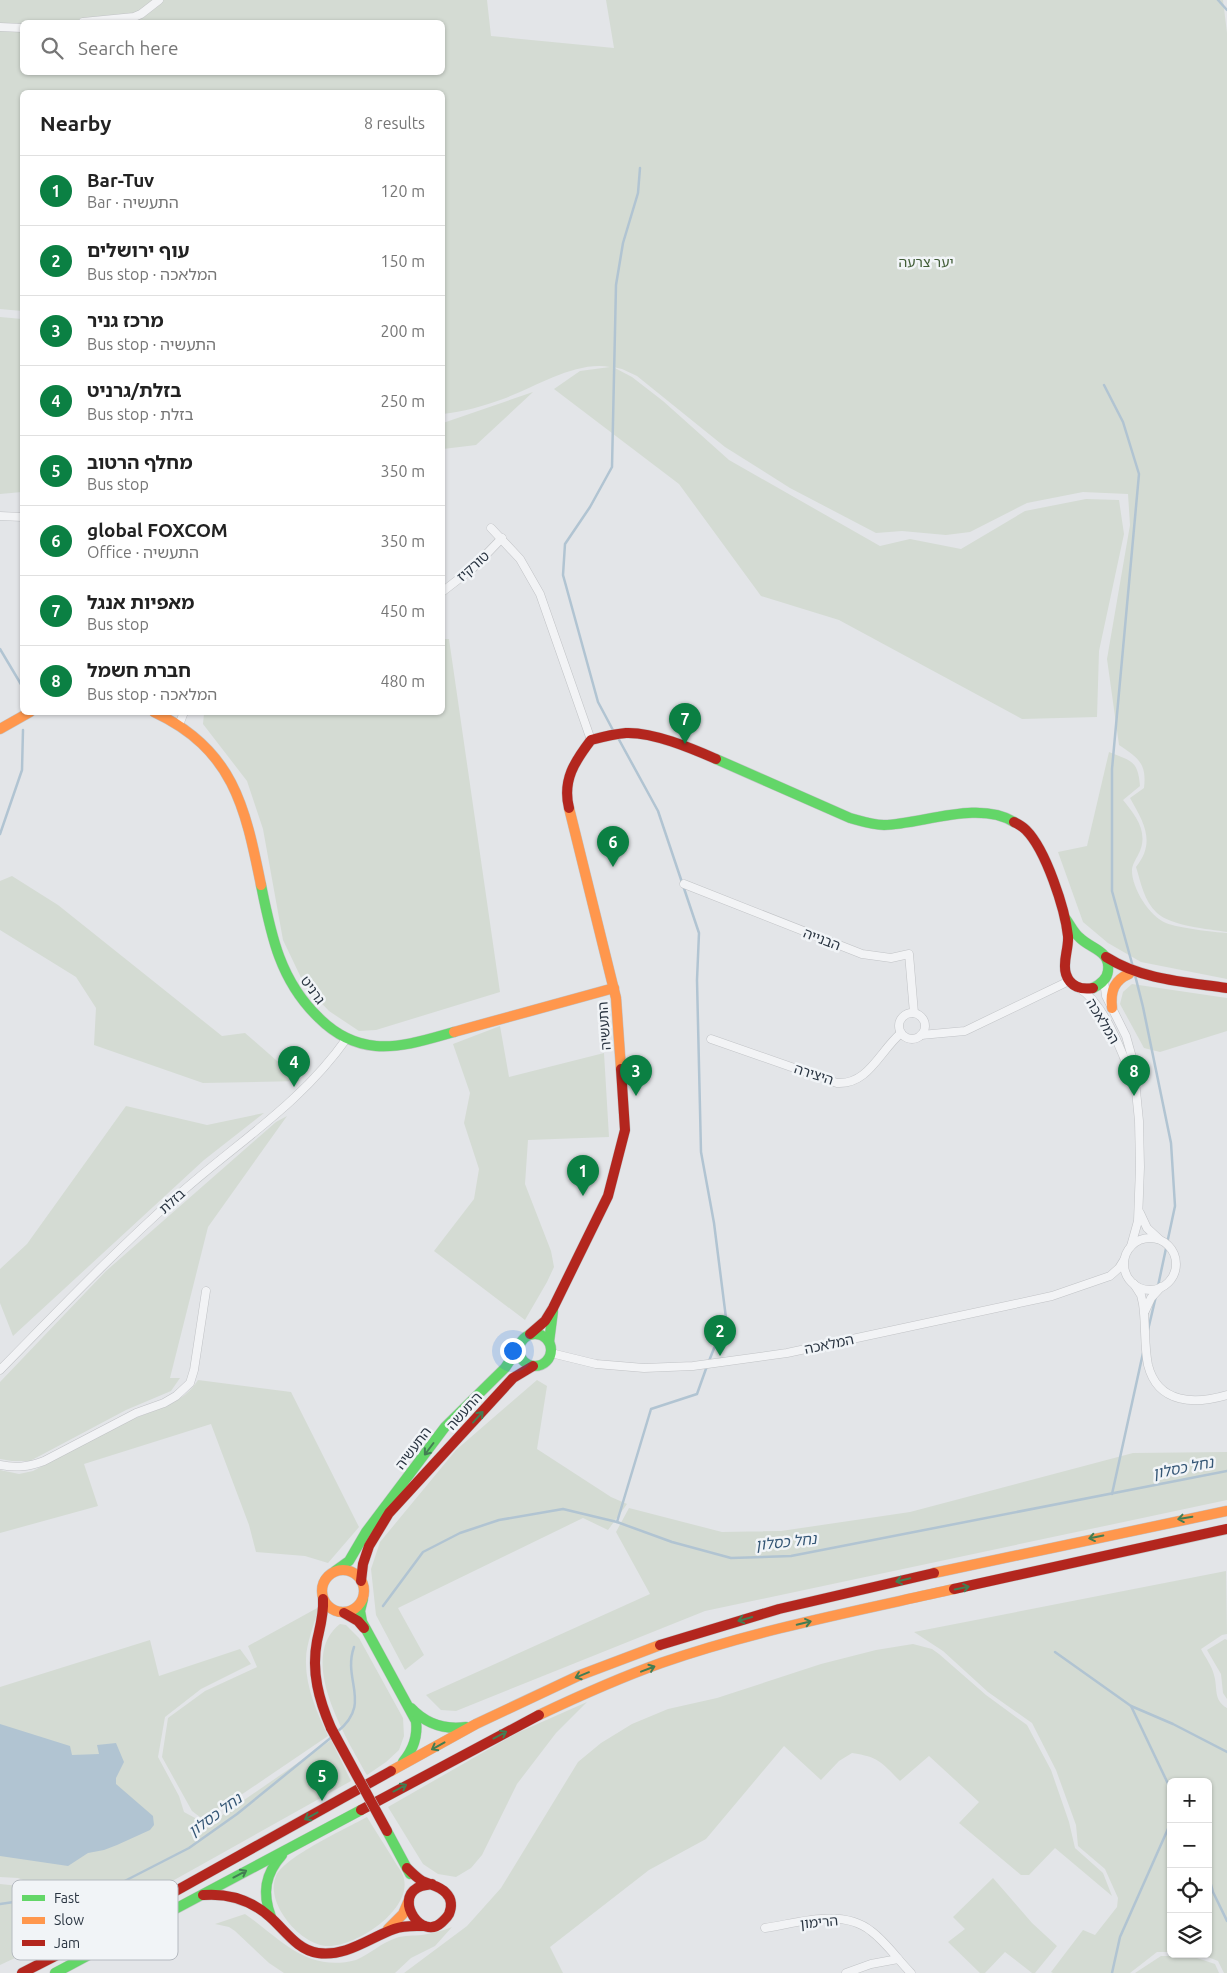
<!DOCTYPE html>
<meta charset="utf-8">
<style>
body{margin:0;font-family:Ubuntu,"Noto Sans Hebrew",sans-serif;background:#f6f6f6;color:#222}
.controls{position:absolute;right:15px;bottom:15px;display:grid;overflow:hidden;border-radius:8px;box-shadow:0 1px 4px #0004}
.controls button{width:45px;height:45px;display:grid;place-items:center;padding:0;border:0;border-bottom:1px solid #e0e0e0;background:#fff;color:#222;font:25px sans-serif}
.you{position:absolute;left:512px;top:1350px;width:18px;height:18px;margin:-12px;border:4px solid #fff;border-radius:50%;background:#1a73e8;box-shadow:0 0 0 8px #1a73e833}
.badge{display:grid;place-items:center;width:32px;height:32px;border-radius:50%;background:#0b8043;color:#fff;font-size:16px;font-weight:700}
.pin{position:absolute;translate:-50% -41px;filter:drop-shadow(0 1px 2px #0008)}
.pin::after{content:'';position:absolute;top:26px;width:18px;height:15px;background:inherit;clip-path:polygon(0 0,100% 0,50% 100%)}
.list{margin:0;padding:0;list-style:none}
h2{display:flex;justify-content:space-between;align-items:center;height:65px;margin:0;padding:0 20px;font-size:21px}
h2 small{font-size:16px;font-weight:400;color:#767676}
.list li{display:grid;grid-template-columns:32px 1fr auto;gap:15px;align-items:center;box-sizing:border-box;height:70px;padding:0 20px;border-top:1px solid #e0e0e0}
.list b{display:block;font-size:19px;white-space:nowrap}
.list p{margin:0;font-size:16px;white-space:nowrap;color:#767676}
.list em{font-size:16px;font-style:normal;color:#767676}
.icon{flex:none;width:28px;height:28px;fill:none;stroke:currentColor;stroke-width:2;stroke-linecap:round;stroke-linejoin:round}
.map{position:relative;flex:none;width:1227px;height:1973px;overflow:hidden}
.search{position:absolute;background:#fff;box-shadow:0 1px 4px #0004;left:20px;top:20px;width:425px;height:55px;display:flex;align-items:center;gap:12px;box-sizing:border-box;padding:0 18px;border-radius:8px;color:#767676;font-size:19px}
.panel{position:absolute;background:#fff;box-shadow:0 1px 4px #0004;left:20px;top:90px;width:425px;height:625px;border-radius:8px}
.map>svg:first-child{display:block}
.green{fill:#d4dbd3;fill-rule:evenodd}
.water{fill:#b1c4d2}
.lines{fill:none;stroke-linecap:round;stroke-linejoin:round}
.stream{stroke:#b1c4d2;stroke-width:2.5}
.street-casing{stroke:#c1c3c6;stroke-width:9}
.fast-casing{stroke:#c1c3c6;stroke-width:11}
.slow-casing{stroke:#c1c3c6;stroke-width:11}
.jam-casing{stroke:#c1c3c6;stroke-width:11}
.street{stroke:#f2f3f5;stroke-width:8}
.fast{stroke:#63d668;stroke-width:10}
.slow{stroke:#ff974d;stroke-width:10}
.jam{stroke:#b3261e;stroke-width:10}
.jam-bridge-casing{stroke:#c1c3c6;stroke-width:11;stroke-linecap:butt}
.jam-bridge{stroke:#b3261e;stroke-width:10}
.oneway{stroke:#437d53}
.labels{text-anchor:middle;stroke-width:5;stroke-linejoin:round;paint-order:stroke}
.park-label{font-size:14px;fill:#415d37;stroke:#f1f4f7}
.street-label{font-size:14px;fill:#293441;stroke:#f1f4f7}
.water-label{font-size:15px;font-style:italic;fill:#345675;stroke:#f1f4f7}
.key{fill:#f1f4f7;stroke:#b5bac0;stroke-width:1}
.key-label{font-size:14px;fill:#293441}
</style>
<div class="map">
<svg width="1227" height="1973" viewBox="0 0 1227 1973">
<rect width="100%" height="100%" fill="#e3e5e8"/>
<g class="green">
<path d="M0 0H487L491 36 614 48 606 0H1223L1227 33V932C1208 929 1171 926 1157 913 1144 901 1141 883 1136 867 1156 842 1144 823 1130 798L1144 788C1147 763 1138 758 1119 745L1107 659 1130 525 1128 494 1083 492 1027 503 970 532 946 535 902 531 876 533 790 488 725 447 637 376 622 369 613 367 632 377 663 401 729 460 880 546 910 539 961 549 1025 511 1086 499 1119 500 1124 534 1099 651 1097 717 1022 719 839 620 761 596 679 484 554 389 580 371 610 367C575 361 536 387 503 399 484 406 462 412 443 414L442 92H22V311L0 309ZM22 22H442V72H22Z"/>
<polygon points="0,317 22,319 22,492 0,494"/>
<polygon points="533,392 476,445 443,449 443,423"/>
<polygon points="443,639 449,639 500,992 376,1030 359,1031 329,1011 305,986 283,940 263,829 247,781 203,724 204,713 442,712"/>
<path d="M1109 752C1131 761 1138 760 1140 786L1123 800C1134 814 1147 829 1141 848 1139 855 1133 862 1132 869 1131 887 1149 916 1166 923 1178 928 1213 932 1227 933V979L1141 962 1108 943 1083 922 1058 852 1087 846Z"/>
<polygon points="12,876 58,905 222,1036 245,1033 300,1081 203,1083 94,1045 96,1008 76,977 0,930 0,881"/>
<polygon points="1132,984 1227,998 1227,1031 1160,1052 1144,1048 1120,1004 1123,992"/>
<polygon points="500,1026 509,1077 604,1053 609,1137 528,1140 525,1184 551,1251 554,1267 547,1282 525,1320 434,1251 474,1199 479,1169 464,1123 470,1093 453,1044"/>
<polygon points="126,1106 207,1125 264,1113 204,1160 13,1336 0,1303 0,1269 27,1244"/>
<polygon points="287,1116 208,1227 170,1378 180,1378 171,1391 126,1410 30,1461 12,1461 0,1459 0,1382 106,1271 276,1122"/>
<path d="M198 1380 291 1392 359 1527 328 1563 305 1556 256 1552 249 1525 211 1424 84 1464 98 1506 0 1533V1470L19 1474 33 1471C66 1454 99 1434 133 1419 157 1409 184 1403 198 1380Z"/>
<polygon points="537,1380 547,1386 537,1449 611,1497 627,1504 608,1530 583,1518 398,1608 424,1655 405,1670 376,1615 371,1569 380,1542 456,1450"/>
<polygon points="1227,1452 1227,1500 705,1611 456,1711 441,1710 426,1695 650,1594 616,1532 629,1508 722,1532 781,1531 910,1512 1133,1453"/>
<path d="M1226 1571 1227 1634 1222 1635 1201 1649C1205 1657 1212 1666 1214 1675 1218 1688 1213 1700 1227 1708V1973H1224L1218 1961 1200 1954H1208V1782H1171V1952H1157L1130 1973H1053L1051 1972 1083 1930 1095 1935 1117 1907 1118 1898 1105 1869 1078 1846 1076 1825 1056 1770 1032 1723 988 1692 943 1651 914 1632Z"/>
<path d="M319 1607C315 1622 306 1644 306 1659 305 1686 317 1712 328 1736L204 1820 192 1811 162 1757 168 1718 205 1691 257 1667 248 1646Z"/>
<path d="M340 1624 346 1625 359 1638 403 1718 404 1736 399 1750 386 1762 367 1775C347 1739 296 1658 340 1624Z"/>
<polygon points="1225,1639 1227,1640 1227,1699 1223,1693 1221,1674 1207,1650"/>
<polygon points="150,1640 159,1676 240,1649 251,1664 201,1689 165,1717 158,1757 179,1796 184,1812 208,1825 331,1740 351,1781 83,1931 58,1893 18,1878 0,1877 0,1687"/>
<path d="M913 1644 932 1649 939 1654 986 1695 1027 1725 1051 1770 1069 1822 1075 1848 1103 1873 1112 1896 1055 1848 1029 1875H1021L959 1823 979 1802 929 1756 900 1781C881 1762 879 1757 852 1753L839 1761 821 1780 784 1746 706 1839 649 1870 550 1947 563 1973H404L467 1926 501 1888 578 1762 601 1743 632 1724 668 1709 717 1698 821 1664 876 1650Z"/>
<polygon points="587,1702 556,1733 517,1784 482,1855 471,1868 456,1877 438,1874 423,1864 388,1807 517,1733"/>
<path d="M367 1817C376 1832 386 1847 395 1862 398 1867 403 1873 404 1879 411 1910 357 1946 329 1946 302 1947 264 1903 276 1876 284 1857 347 1828 367 1817Z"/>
<polygon points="993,1878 1032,1923 1057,1946 1035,1973 1032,1973 1005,1952 985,1973 980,1973 948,1942 965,1929 953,1917"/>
<polygon points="0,1884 29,1887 55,1897 75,1930 0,1965"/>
<path d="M245 1914C280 1938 306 1973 356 1960 370 1954 381 1943 396 1938 404 1935 414 1936 422 1935 433 1933 442 1931 452 1927L435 1946 411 1958 395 1973H284L269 1963 235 1931 229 1927 215 1924Z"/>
<polygon points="1161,1956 1191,1956 1215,1964 1219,1973 1135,1973"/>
</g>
<polygon class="water" points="0,1724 70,1746 72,1755 99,1754 97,1745 116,1743 124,1762 116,1778 116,1784 153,1816 154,1825 150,1830 117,1845 104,1850 88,1853 68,1866 0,1856"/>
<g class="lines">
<g class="stream">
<polyline points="1218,0 1227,10"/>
<polyline points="1104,385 1123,422 1139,474 1112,769 1112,891 1133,967"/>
<polyline points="0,649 22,686"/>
<polyline points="614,732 598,702 563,575 565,544 590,507 612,467 616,285 623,243 638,193 640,168"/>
<polyline points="617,736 658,811 699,933 697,980 701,1152 714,1223 726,1318 709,1361"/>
<polyline points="0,834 22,770 23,730"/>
<polyline points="1135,975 1143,1007 1171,1143 1175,1206 1158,1286"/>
<polyline points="1148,1330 1156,1296"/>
<polyline points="1112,1494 1143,1353"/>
<polyline points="617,1522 651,1409 697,1394 707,1366"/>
<polyline points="383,1606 423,1552 460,1533 499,1520 563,1509 617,1522 672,1542 731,1558 791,1556 1227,1471"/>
<polyline points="1055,1652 1131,1706 1173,1724 1227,1752"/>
<polyline points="1131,1706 1171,1790"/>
<path d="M337 1732C373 1703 342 1681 354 1647"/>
<polyline points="1208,1874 1213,1892 1227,1921"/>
<polyline points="0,1904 111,1888 189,1848 237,1814 333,1736"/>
<polyline points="1112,1973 1120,1937 1171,1822"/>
</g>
<defs>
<g id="street">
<polyline points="83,22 134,17 141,14 159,0"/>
<polyline points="0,27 22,28"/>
<polyline points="0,516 22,517"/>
<polyline points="491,528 520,559 540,594 591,740"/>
<polyline points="442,592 473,568 502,538"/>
<polyline points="179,725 184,712"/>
<polyline points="684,884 862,954 891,958 909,954 914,1013"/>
<polyline points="1104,981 1106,996 1126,1036 1133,1061 1139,1121 1140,1167 1138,1221 1131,1246"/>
<path d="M1079 988C1105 1004 1122 1053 1133 1080"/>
<circle cx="912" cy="1026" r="13"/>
<polyline points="921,1035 965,1031 1069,981"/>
<path d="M711 1039 837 1083C868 1085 879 1052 901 1033"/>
<polyline points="1140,1213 1147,1228 1159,1239"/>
<circle cx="1150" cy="1264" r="26"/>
<path d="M1134 1284 1141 1295 1143 1304C1146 1324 1144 1346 1148 1365 1158 1405 1196 1404 1227 1395"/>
<polyline points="1145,1311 1151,1298 1161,1287"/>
<polyline points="551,1353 596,1364 644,1368 693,1366 787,1353 1052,1296 1110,1276 1119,1268 1124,1260"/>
<path d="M0 1370C58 1311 114 1252 176 1197 236 1143 300 1105 347 1038"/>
<path d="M0 1465C16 1468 28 1467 44 1461L136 1413 164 1403 176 1396 190 1383 194 1370 206 1291"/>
<path d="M765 1928C798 1923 842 1908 871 1931 886 1942 898 1960 911 1973"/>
<polyline points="846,1973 871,1964 898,1959"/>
</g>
<g id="fast">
<path d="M716 759 850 818C861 821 872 825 884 825 922 824 979 800 1014 822"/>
<path d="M261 885C271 935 280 981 319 1018 334 1033 354 1044 376 1046 402 1048 429 1039 454 1032"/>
<path d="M1065 918C1070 924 1073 932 1079 937 1090 949 1111 950 1108 971 1107 979 1101 984 1093 988"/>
<circle cx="535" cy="1350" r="16"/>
<polyline points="549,1342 553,1311"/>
<polyline points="335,1571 349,1561 366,1532 445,1427 505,1368 519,1347"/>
<path d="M363 1599 360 1611 362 1622 416 1721C418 1737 413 1750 403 1762"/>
<path d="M411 1708C426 1724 444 1730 466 1727"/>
<polyline points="387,1831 410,1874"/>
<path d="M271 1917C262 1893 265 1874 282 1855"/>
<polyline points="55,1973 361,1810"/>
</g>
<g id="slow">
<path d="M154 712C233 749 245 806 261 885"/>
<polyline points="0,729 30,712"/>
<polyline points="569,808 616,998 621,1069"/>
<path d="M1112 1008C1110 992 1114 980 1129 974"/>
<polyline points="454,1032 614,988"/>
<circle cx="343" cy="1591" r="21"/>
<polyline points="934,1573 1227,1511"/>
<path d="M539 1715C579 1696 619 1678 661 1663 756 1630 856 1611 954 1589"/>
<polyline points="391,1771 476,1724 578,1676 660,1645"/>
<polyline points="388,1929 403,1914 409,1900"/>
</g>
<g id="jam">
<path d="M569 808C562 780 575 761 591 740 602 737 614 734 626 733 653 732 691 748 716 759"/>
<path d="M1014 822C1018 824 1023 827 1026 830 1046 850 1065 909 1068 936 1069 949 1062 962 1066 974 1070 987 1082 990 1093 988"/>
<path d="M1106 957C1142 980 1186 982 1227 988"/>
<polyline points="530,1334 545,1321 553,1308 608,1196 625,1130 621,1069"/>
<polyline points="361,1581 363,1564 369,1546 389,1513 513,1378 533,1366"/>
<polyline points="954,1589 1227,1529"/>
<path d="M323 1599C324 1614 320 1627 317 1641 311 1672 319 1700 331 1728"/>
<polyline points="344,1613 358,1621 364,1628"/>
<polyline points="660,1645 779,1609 934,1573"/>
<polyline points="361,1810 539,1715"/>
<path d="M407 1868C412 1873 416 1877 422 1881 430 1885 440 1886 446 1893 452 1899 452 1907 449 1914 447 1918 444 1920 441 1923 422 1940 395 1901 417 1888 421 1885 428 1885 432 1884"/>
<path d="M203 1895C228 1893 251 1900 270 1917 285 1930 297 1950 318 1953 346 1957 369 1938 394 1929 404 1925 414 1926 424 1926"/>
<polyline points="22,1973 104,1931 391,1771"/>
</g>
</defs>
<use href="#street" class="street-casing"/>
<use href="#fast" class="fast-casing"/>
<use href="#slow" class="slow-casing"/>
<use href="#jam" class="jam-casing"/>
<use href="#street" class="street"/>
<use href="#fast" class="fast"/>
<use href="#slow" class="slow"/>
<use href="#jam" class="jam"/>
<defs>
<polyline id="jam-bridge" points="331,1728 387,1831"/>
</defs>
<use href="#jam-bridge" class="jam-bridge-casing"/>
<use href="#jam-bridge" class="jam-bridge"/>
</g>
<defs><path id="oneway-shaft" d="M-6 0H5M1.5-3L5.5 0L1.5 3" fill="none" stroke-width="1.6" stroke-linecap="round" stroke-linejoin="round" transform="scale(1.25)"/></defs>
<g class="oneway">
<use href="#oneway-shaft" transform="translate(478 1417) rotate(-48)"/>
<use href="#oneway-shaft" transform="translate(429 1449) rotate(127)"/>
<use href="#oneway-shaft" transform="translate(1185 1518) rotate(170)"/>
<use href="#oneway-shaft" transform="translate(1096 1537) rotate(168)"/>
<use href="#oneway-shaft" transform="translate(903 1580) rotate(167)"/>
<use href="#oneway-shaft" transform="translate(962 1588) rotate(-12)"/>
<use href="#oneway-shaft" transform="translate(745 1619) rotate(164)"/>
<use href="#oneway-shaft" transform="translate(804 1623) rotate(-13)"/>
<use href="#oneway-shaft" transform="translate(648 1669) rotate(-21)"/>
<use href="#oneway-shaft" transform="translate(582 1675) rotate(158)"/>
<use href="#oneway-shaft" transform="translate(500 1735) rotate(-28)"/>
<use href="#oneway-shaft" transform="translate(438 1746) rotate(151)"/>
<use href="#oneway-shaft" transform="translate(400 1788) rotate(-28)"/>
<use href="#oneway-shaft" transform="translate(311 1816) rotate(151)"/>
<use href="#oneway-shaft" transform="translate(240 1874) rotate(-28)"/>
</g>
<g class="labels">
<g class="park-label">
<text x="926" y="267">יער צרעה</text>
</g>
<g class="street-label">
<text transform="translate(473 566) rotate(-42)" y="5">טורקיז</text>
<text transform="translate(822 939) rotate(21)" y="5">הבנייה</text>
<text transform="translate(313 990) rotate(54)" y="5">גרניט</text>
<text transform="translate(1103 1021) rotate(59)" y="5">המלאכה</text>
<text transform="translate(604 1026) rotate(-94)" y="5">התעשיה</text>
<text transform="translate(814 1074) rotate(18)" y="5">היצירה</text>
<text transform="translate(172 1201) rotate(-42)" y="5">בזלת</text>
<text transform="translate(829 1344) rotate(-12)" y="5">המלאכה</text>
<text transform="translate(464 1411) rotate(-48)" y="5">התעשה</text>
<text transform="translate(413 1448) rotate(-53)" y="5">התעשיה</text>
<text transform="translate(819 1922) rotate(-5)" y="5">הרימון</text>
</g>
<g class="water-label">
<text transform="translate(1183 1468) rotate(-11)" y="5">נחל כסלון</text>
<text transform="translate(786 1542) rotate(-6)" y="5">נחל כסלון</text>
<text transform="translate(215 1815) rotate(-36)" y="5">נחל כסלון</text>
</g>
</g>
<rect x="12" y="1880" width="166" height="80" rx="8" class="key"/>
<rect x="22" y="1895" width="23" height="6" fill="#63d668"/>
<rect x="22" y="1917" width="23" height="7" fill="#ff974d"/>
<rect x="22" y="1940" width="23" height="6" fill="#b3261e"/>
<g class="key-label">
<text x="54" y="1903">Fast</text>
<text x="54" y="1925">Slow</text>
<text x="54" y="1948">Jam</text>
</g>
</svg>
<div class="controls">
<button>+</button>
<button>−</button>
<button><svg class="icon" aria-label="locate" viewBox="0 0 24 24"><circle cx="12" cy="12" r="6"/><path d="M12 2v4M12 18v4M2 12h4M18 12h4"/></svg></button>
<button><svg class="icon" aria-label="layers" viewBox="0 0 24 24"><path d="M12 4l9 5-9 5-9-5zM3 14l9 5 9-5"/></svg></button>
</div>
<div class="you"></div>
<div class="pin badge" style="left:583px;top:1196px">1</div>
<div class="pin badge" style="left:720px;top:1356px">2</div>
<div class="pin badge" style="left:636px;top:1096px">3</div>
<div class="pin badge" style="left:294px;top:1087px">4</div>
<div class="pin badge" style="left:322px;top:1801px">5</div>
<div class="pin badge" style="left:613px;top:867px">6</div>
<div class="pin badge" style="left:685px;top:744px">7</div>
<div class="pin badge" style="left:1134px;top:1096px">8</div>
<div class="search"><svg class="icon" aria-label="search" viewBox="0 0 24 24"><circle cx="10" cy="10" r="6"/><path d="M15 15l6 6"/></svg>Search here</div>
<section class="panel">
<h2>Nearby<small>8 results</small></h2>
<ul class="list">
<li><span class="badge">1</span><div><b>Bar-Tuv</b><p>Bar · התעשיה</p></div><em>120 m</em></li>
<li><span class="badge">2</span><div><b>עוף ירושלים</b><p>Bus stop · המלאכה</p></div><em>150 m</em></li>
<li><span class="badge">3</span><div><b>מרכז גניר</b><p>Bus stop · התעשיה</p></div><em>200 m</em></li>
<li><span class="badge">4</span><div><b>בזלת/גרניט</b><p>Bus stop · בזלת</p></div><em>250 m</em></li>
<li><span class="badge">5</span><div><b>מחלף הרטוב</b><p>Bus stop</p></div><em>350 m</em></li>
<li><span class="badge">6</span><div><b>global FOXCOM</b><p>Office · התעשיה</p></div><em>350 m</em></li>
<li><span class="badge">7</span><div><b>מאפיות אנגל</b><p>Bus stop</p></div><em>450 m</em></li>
<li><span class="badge">8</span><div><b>חברת חשמל</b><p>Bus stop · המלאכה</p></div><em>480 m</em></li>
</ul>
</section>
</div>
